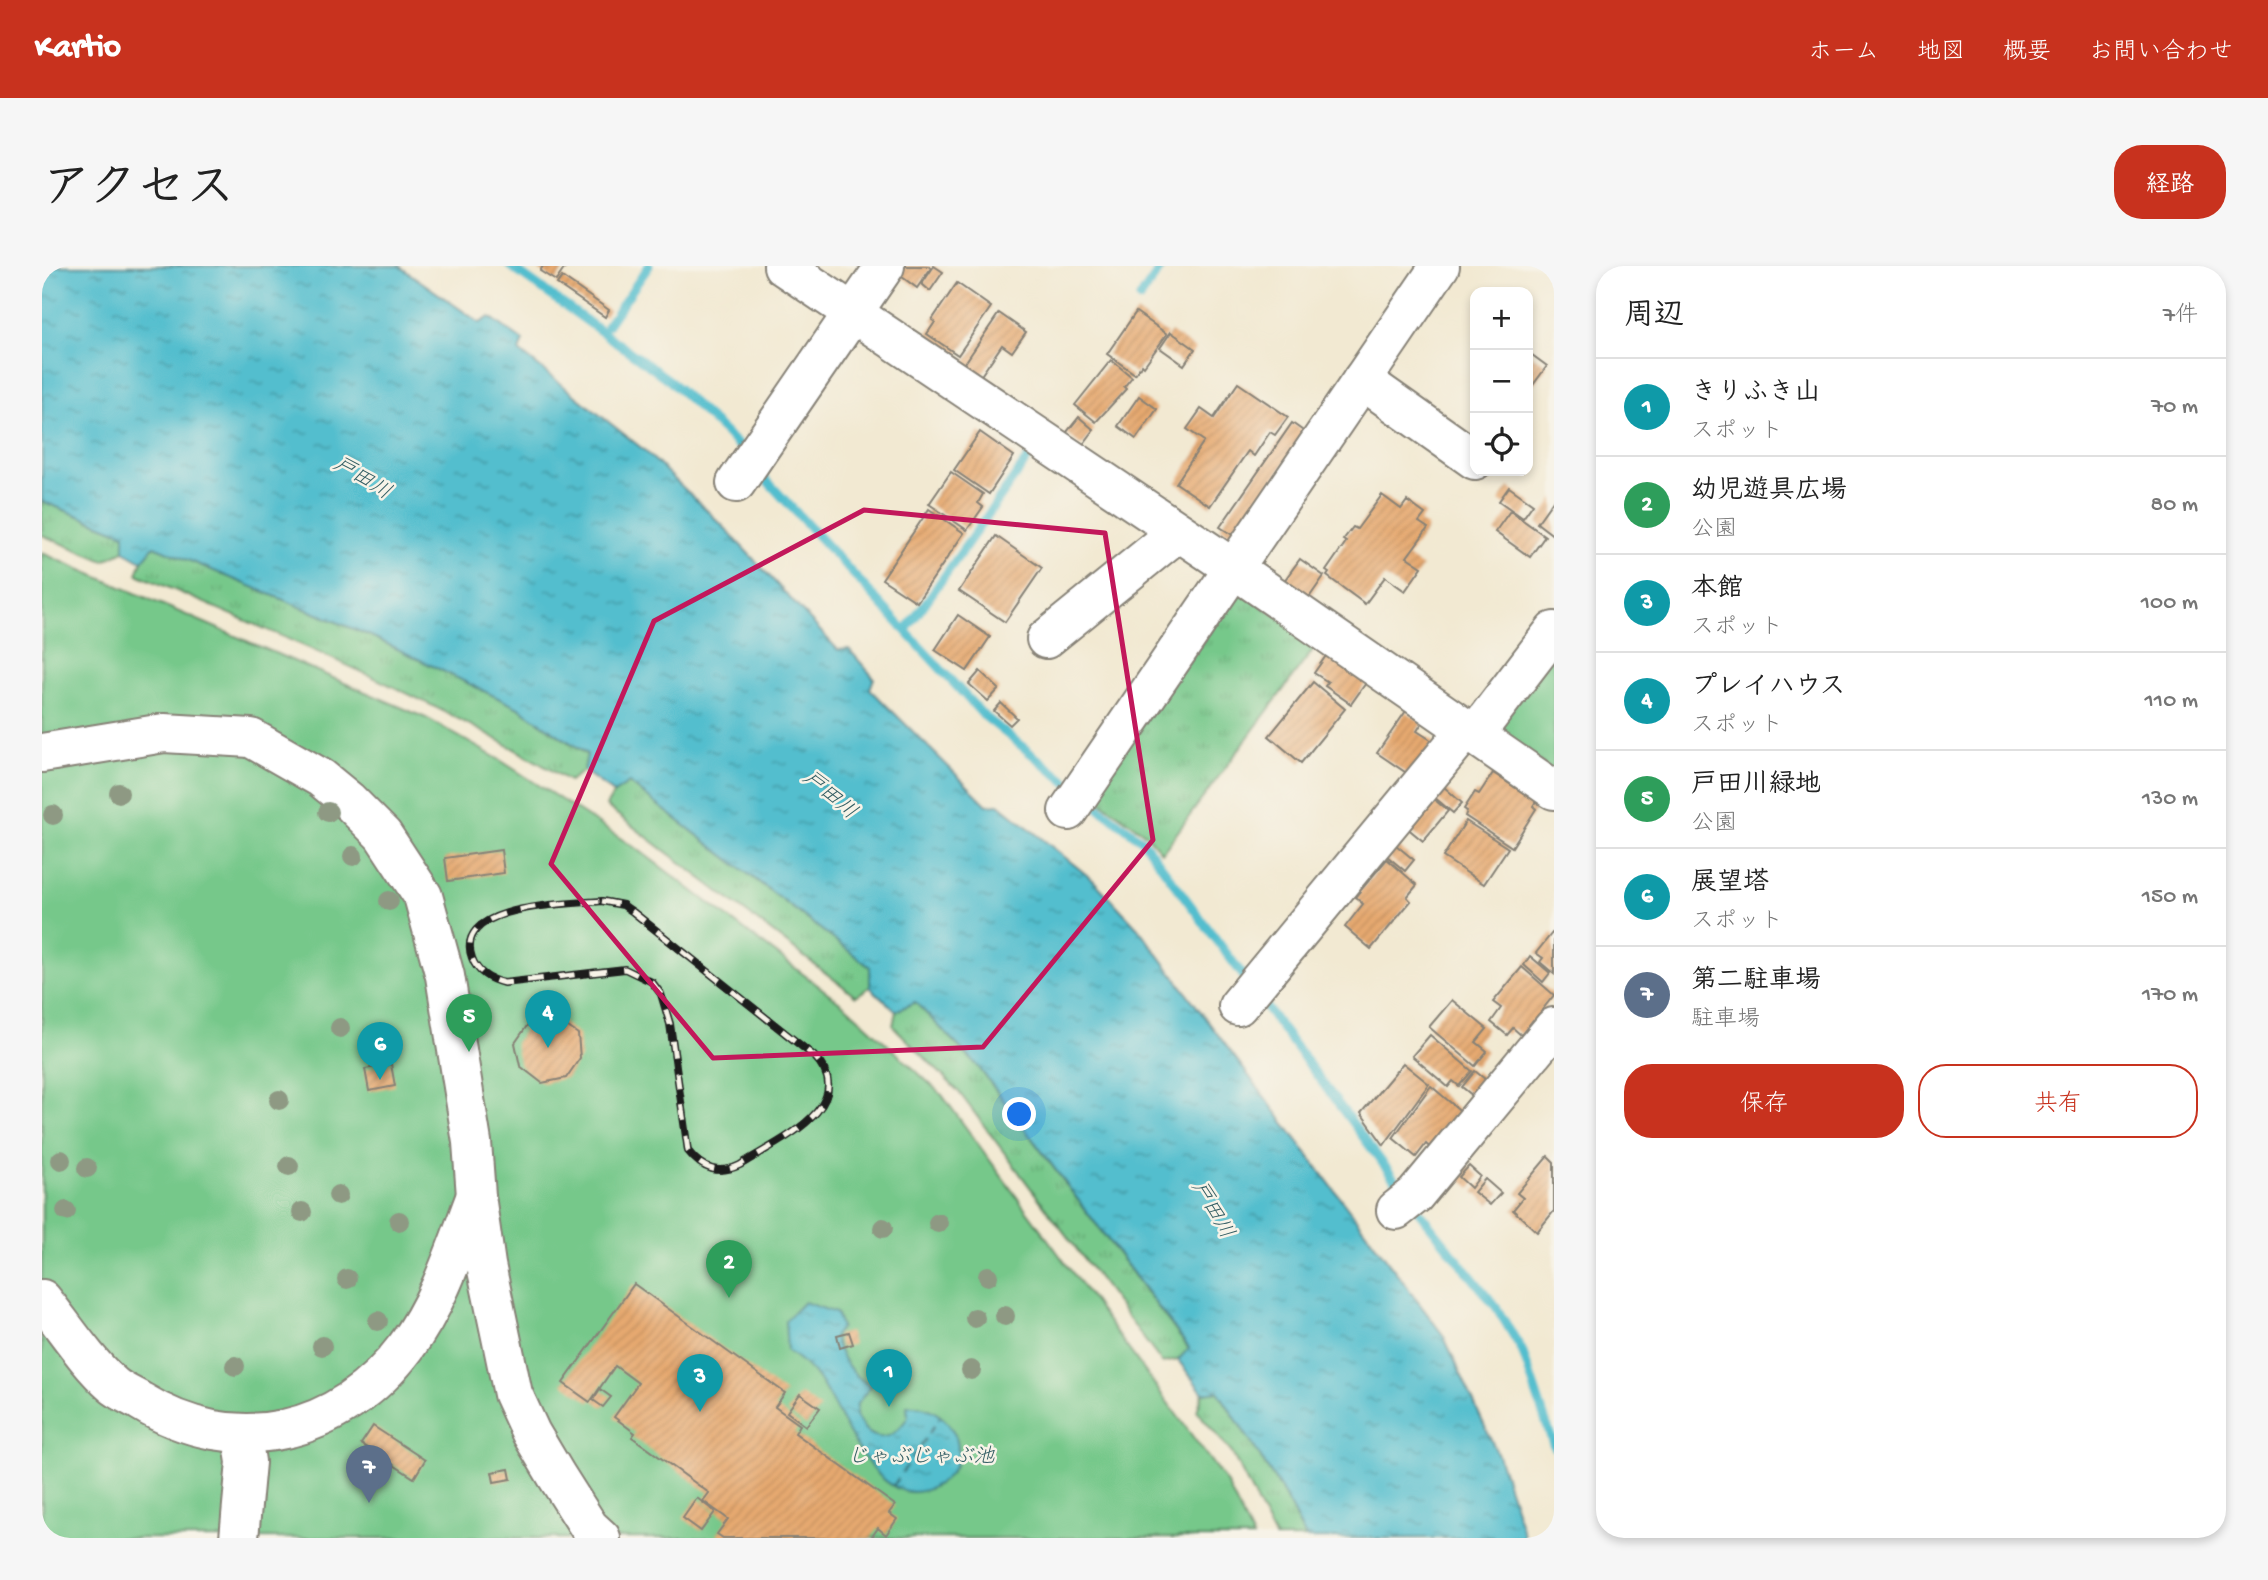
<!DOCTYPE html>
<html lang="ja">
<meta charset="utf-8">
<style>
body{margin:0;font-family:"Gochi Hand","Klee One",sans-serif;background:#f6f6f6;color:#222}
.controls{position:absolute;right:21px;top:21px;display:grid;overflow:hidden;border-radius:14px;box-shadow:0 4px 10px #0003}
.controls button{width:63px;height:63px;display:grid;place-items:center;padding:0;border:0;border-bottom:2px solid #e0e0e0;background:#fff;color:#222;font:35px sans-serif}
.you{position:absolute;left:978px;top:849px;width:24px;height:24px;margin:-18px;border:5px solid #fff;border-radius:50%;background:#1a73e8;box-shadow:0 0 0 10px #1a73e833}
.badge{display:grid;place-items:center;width:46px;height:46px;border-radius:50%;background:#c8321e;color:#fff;font-size:23px;font-weight:700}
.pin{position:absolute;translate:-50% -58px;filter:drop-shadow(0 2px 4px #0008)}
.pin::after{content:'';position:absolute;top:37px;width:24px;height:21px;background:inherit;clip-path:polygon(0 0,100% 0,50% 100%)}
.list{margin:0;padding:0;list-style:none}
h2{display:flex;justify-content:space-between;align-items:center;height:91px;margin:0;padding:0 28px;font-size:30px}
h2 small{font-size:23px;font-weight:400;color:#767676}
.list li{display:grid;grid-template-columns:46px 1fr auto;gap:21px;align-items:center;box-sizing:border-box;height:98px;padding:0 28px;border-top:2px solid #e0e0e0}
.list b{display:block;font-size:26px;white-space:nowrap}
.list p{margin:0;font-size:23px;white-space:nowrap;color:#767676}
.list em{font-size:23px;font-style:normal;color:#767676}
.actions{display:flex;gap:14px;padding:21px 28px}
.actions a{flex:1;padding:16px 0;border:2px solid #c8321e;border-radius:28px;text-align:center;font-size:24px;color:#c8321e}
.actions .main{background:#c8321e;color:#fff}
.icon{flex:none;width:38px;height:38px;fill:none;stroke:currentColor;stroke-width:2;stroke-linecap:round;stroke-linejoin:round}
.map{position:relative;flex:none;width:1512px;height:1272px;overflow:hidden;border-radius:28px}
header{display:flex;align-items:center;gap:42px;box-sizing:border-box;height:98px;padding:0 35px;background:#c8321e;color:#fff}
header strong{font-size:33px}
nav{display:flex;gap:38px;margin-inline-start:auto;font-size:24px}
.intro{display:flex;align-items:center;justify-content:space-between;box-sizing:border-box;height:168px;padding:0 42px}
h1{margin:0;font-size:49px}
.button{padding:18px 32px;border-radius:28px;background:#c8321e;color:#fff;font-size:24px;font-weight:700}
main{display:flex;gap:42px;padding:0 42px}
aside{flex:1;background:#fff;border-radius:28px;box-shadow:0 4px 10px #0003}
.map>svg:first-child{display:block}
.grass{fill:url(#grass-tufts);stroke:#497253;stroke-width:2}
.green{fill:#76c88a;stroke:#497253;stroke-width:2}
.water{fill:url(#water-ripples);stroke:#386d75;stroke-width:2}
.lines{fill:none;stroke-linecap:round;stroke-linejoin:round}
.stream{stroke:#53bece;stroke-width:9}
.ferry{stroke:#325d63;stroke-width:2;stroke-dasharray:9 7;stroke-linecap:butt}
.building{fill:url(#building-hatch)}
.minor-casing{stroke:#878277;stroke-width:42}
.minor{stroke:#fff;stroke-width:38}
.rail-casing{stroke:#1c1c1c;stroke-width:8}
.rail{stroke:#f7f3e8;stroke-width:5;stroke-dasharray:16;stroke-linecap:butt}
.tree{fill:#8e9983}
.marked{fill:none;stroke:#c2185b;stroke-width:5;stroke-linejoin:round}
.labels{text-anchor:middle;stroke-width:5;stroke-linejoin:round;paint-order:stroke}
.water-label{font-size:21px;font-style:italic;fill:#325d63;stroke:#f7f3e8}
</style>
<header>
<strong>Kartio</strong>
<nav><a>ホーム</a><a>地図</a><a>概要</a><a>お問い合わせ</a></nav>
</header>
<div class="intro"><h1>アクセス</h1><a class="button">経路</a></div>
<main>
<div class="map">
<svg width="1512" height="1272" viewBox="0 0 1512 1272">
<defs>
<pattern id="grass-tufts" width="24" height="20" patternUnits="userSpaceOnUse" patternTransform="scale(1.75)"><rect width="24" height="20" fill="#76c88a"/><path d="M3 7l-1-3M5 7V3M7 7l1-3M15 17l-1-3M17 17v-4M19 17l1-3" fill="none" stroke="#66ab76"/></pattern>
<pattern id="water-ripples" width="26" height="14" patternUnits="userSpaceOnUse" patternTransform="scale(1.75)"><rect width="26" height="14" fill="#53bece"/><path d="M2 4q2-2 4 0t4 0M15 11q2-2 4 0t4 0" fill="none" stroke="#449aa6"/></pattern>
<pattern id="building-hatch" width="6" height="6" patternUnits="userSpaceOnUse" patternTransform="scale(1.75)"><rect width="6" height="6" fill="#e6a970"/><path d="M-1 1l2-2M0 6l6-6M5 7l2-2" fill="none" stroke="#c59160"/></pattern>
</defs>
<rect width="100%" height="100%" fill="#f7f3e8"/>
<filter id="ink" filterUnits="userSpaceOnUse"><feTurbulence type="fractalNoise" baseFrequency=".0143" numOctaves="2"/><feDisplacementMap in="SourceGraphic" scale="14" xChannelSelector="R" yChannelSelector="G"/><feConvolveMatrix kernelMatrix="1 2 1 2 8 2 1 2 1" color-interpolation-filters="sRGB"/></filter>
<filter id="wash" filterUnits="userSpaceOnUse"><feTurbulence type="fractalNoise" baseFrequency=".00686" numOctaves="4" result="noise"/><feDisplacementMap in="SourceGraphic" scale="28" xChannelSelector="R" yChannelSelector="G"/><feGaussianBlur stdDeviation="1.57" result="paint"/><feColorMatrix in="noise" values="0 0 0 0 0 0 0 0 0 0 0 0 0 0 0 0 0 1.4 0 .05"/><feComposite in="paint" operator="in"/></filter>
<g filter="url(#wash)">
<rect width="100%" height="100%" fill="#f2e9d2"/>
<g class="grass">
<polygon points="0,235 82,268 82,285 62,295 0,269"/>
<path d="M112 280 331 371 477 442 545 489 542 505 527 515C391 431 241 371 95 308L100 295Z"/>
<polygon points="1197,325 1276,377 1120,587 1104,568 1048,528"/>
<polygon points="587,517 828,701 828,721 814,730 564,540 572,527"/>
<polygon points="873,736 935,799 1147,1083 1136,1094 1120,1097 916,825 851,760 854,745"/>
<polygon points="1176,1125 1239,1223 1264,1272 1233,1272 1190,1187 1155,1145 1161,1127"/>
</g>
<g class="green">
<polygon points="0,287 384,452 458,494 598,585 806,742 900,829 1184,1216 1211,1272 0,1272"/>
<polygon points="1512,379 1512,506 1449,462"/>
</g>
<g class="water">
<polygon points="0,0 357,0 438,57 448,51 481,75 477,85 602,184 679,258 796,384 807,383 832,412 828,423 945,539 957,538 1051,614 1096,662 1401,1069 1456,1189 1483,1272 1264,1272 1239,1223 1176,1125 1161,1127 1136,1094 1147,1082 935,799 873,736 854,745 828,721 828,701 587,517 572,527 542,505 545,488 477,442 331,371 112,280 100,295 82,285 82,268 0,235"/>
<path d="M762 1036 794 1047 799 1061 792 1070C798 1092 809 1109 829 1120L815 1138 814 1150C829 1179 849 1177 866 1151L865 1140C908 1136 938 1192 896 1218 837 1256 801 1148 777 1114 769 1102 757 1093 745 1085L743 1055Z"/>
</g>
<g class="lines">
<g class="stream">
<polyline points="468,0 627,114 697,180"/>
<polyline points="1098,32 1120,0"/>
<polyline points="565,60 607,0"/>
<polyline points="717,206 941,449 1027,518"/>
<polyline points="867,360 989,188"/>
<polyline points="1049,536 1100,574 1203,712"/>
<polyline points="1220,736 1360,923"/>
<polyline points="1374,942 1454,1041 1480,1084 1512,1181"/>
</g>
<polyline class="ferry" points="851,1220 898,1151"/>
</g>
<g id="blocks">
<g class="building">
<polygon points="501,0 524,0 514,15 498,5"/>
<polygon points="861,0 886,0 889,2 875,22 856,8"/>
<polygon points="892,0 901,6 888,25 880,18"/>
<polygon points="520,11 567,44 563,51 515,18"/>
<polygon points="915,17 949,41 916,89 885,68 893,56 890,54"/>
<polygon points="1094,46 1125,68 1102,100 1100,98 1093,108 1065,88"/>
<polygon points="957,47 984,66 970,86 960,79 938,111 921,100"/>
<polygon points="1129,66 1153,83 1142,99 1118,82"/>
<polygon points="1486,86 1505,100 1488,123 1486,121"/>
<polygon points="1069,94 1090,111 1082,121 1084,123 1054,156 1033,139"/>
<polygon points="1196,117 1246,151 1233,169 1228,166 1212,190 1206,185 1168,240 1134,217 1162,175 1145,163 1159,143 1172,152"/>
<polygon points="1097,130 1115,143 1094,173 1076,160"/>
<polygon points="1037,151 1052,164 1040,180 1024,167"/>
<polygon points="1250,157 1264,167 1192,270 1178,261"/>
<polygon points="938,166 972,190 947,228 912,204"/>
<polygon points="909,206 941,228 936,237 941,241 925,264 887,238"/>
<polygon points="1467,221 1491,238 1481,252 1457,235"/>
<polygon points="1340,229 1359,243 1365,235 1383,248 1377,256 1386,262 1365,291 1380,301 1363,325 1343,311 1323,338 1285,310 1287,307 1284,305 1304,276 1301,274 1311,261 1315,263"/>
<polygon points="1512,233 1512,270 1495,257"/>
<polygon points="887,243 922,267 875,336 840,313"/>
<polygon points="1468,245 1503,270 1488,291 1453,266"/>
<polygon points="954,270 1000,302 963,356 917,325"/>
<polygon points="1258,293 1282,310 1266,333 1242,315"/>
<polygon points="916,349 948,371 925,405 893,384"/>
<polygon points="1286,387 1326,414 1309,438 1283,420 1286,416 1272,407"/>
<polygon points="938,405 957,423 946,435 927,418"/>
<polygon points="1271,416 1303,443 1259,497 1227,470"/>
<polygon points="959,437 975,452 968,459 952,445"/>
<polygon points="1364,445 1380,457 1375,465 1392,476 1369,510 1335,487"/>
<polygon points="1451,507 1494,535 1491,540 1494,543 1470,581 1423,550 1425,545 1422,543 1433,526 1437,528"/>
<polygon points="1401,520 1420,537 1411,547 1392,531"/>
<polygon points="1388,530 1406,545 1381,575 1363,560"/>
<polygon points="1424,555 1466,582 1442,618 1401,591"/>
<polygon points="1354,579 1372,594 1363,605 1345,590"/>
<polygon points="459,584 462,607 406,615 403,592"/>
<polygon points="1345,593 1375,619 1365,631 1369,635 1329,683 1303,661 1321,638 1313,631"/>
<polygon points="1510,667 1512,668 1512,708 1498,696 1501,692 1494,687"/>
<polygon points="1488,690 1508,707 1501,716 1482,699"/>
<polygon points="1480,701 1512,729 1500,744 1506,749 1498,760 1491,754 1479,769 1471,762 1465,769 1449,756 1459,742 1451,736"/>
<polygon points="1410,734 1445,763 1434,776 1445,785 1433,800 1387,761"/>
<polygon points="512,751 536,768 538,792 524,812 500,817 478,800 473,777 487,757"/>
<polygon points="1388,769 1430,805 1417,820 1411,815 1406,821 1370,790"/>
<polygon points="1361,797 1387,818 1342,879 1319,847"/>
<polygon points="349,798 353,820 327,825 323,803"/>
<polygon points="1433,805 1449,818 1436,834 1420,821"/>
<polygon points="1389,820 1422,848 1392,885 1384,878 1374,891 1351,872"/>
<polygon points="1506,890 1512,896 1512,945 1495,966 1471,944 1481,932 1475,927"/>
<polygon points="1427,900 1438,910 1429,922 1417,911"/>
<polygon points="1443,913 1459,927 1448,939 1432,926"/>
<polygon points="592,1018 743,1127 733,1141 758,1159 753,1167 853,1239 847,1247 855,1253 844,1269 836,1262 829,1272 681,1272 675,1268 686,1253 661,1235 667,1227 590,1171 593,1167 572,1151 596,1117 573,1100 548,1136 521,1117"/>
<polygon points="807,1066 811,1078 798,1082 795,1069"/>
<polygon points="558,1123 569,1131 561,1141 551,1134"/>
<polygon points="758,1128 778,1142 764,1160 745,1146"/>
<polygon points="331,1160 383,1194 372,1212 319,1178"/>
<polygon points="467,1203 469,1213 452,1216 450,1206"/>
<polygon points="655,1232 673,1246 659,1265 641,1252"/>
</g>
</g>
</g>
<g filter="url(#ink)">
<use href="#blocks" fill-opacity="0" stroke="#878277" stroke-width="2"/>
<g class="lines">
<defs>
<g id="minor">
<polyline points="741,0 1191,302 1512,524"/>
<polyline points="1320,114 1433,194"/>
<polyline points="694,217 843,0"/>
<polyline points="1004,373 1136,266"/>
<polyline points="0,487 122,467 209,472 279,512 307,535 341,569 381,630 403,710 430,876 434,930 444,999 471,1128 489,1167 514,1209 547,1261 559,1272"/>
<polyline points="1026,545 1398,0"/>
<polyline points="1196,740 1424,464 1440,459 1512,365"/>
<polyline points="1354,944 1373,929 1512,761"/>
<path d="M0 1033C22 1060 44 1095 71 1119 78 1125 89 1130 98 1135 193 1194 298 1169 364 1081 397 1037 414 982 433 932"/>
<polyline points="197,1272 204,1196 200,1170"/>
</g>
</defs>
<use href="#minor" class="minor-casing"/>
<use href="#minor" class="minor"/>
<defs>
<path id="rail" d="M560 635 581 639 591 646 772 790C820 840 733 876 698 899 677 909 661 904 646 885L628 758 619 728 610 716 583 703 462 717C448 714 435 706 430 692 410 637 530 638 560 635Z"/>
</defs>
<use href="#rail" class="rail-casing"/>
<use href="#rail" class="rail"/>
</g>
<g class="tree">
<circle cx="77" cy="527" r="10"/>
<circle cx="286" cy="546" r="10"/>
<circle cx="11" cy="549" r="10"/>
<circle cx="311" cy="590" r="10"/>
<circle cx="347" cy="635" r="10"/>
<circle cx="298" cy="762" r="10"/>
<circle cx="237" cy="834" r="10"/>
<circle cx="19" cy="894" r="10"/>
<circle cx="247" cy="900" r="10"/>
<circle cx="45" cy="902" r="10"/>
<circle cx="296" cy="929" r="10"/>
<circle cx="24" cy="945" r="10"/>
<circle cx="260" cy="946" r="10"/>
<circle cx="357" cy="955" r="10"/>
<circle cx="896" cy="957" r="10"/>
<circle cx="841" cy="962" r="10"/>
<circle cx="946" cy="1010" r="10"/>
<circle cx="305" cy="1013" r="10"/>
<circle cx="963" cy="1050" r="10"/>
<circle cx="933" cy="1052" r="10"/>
<circle cx="336" cy="1055" r="10"/>
<circle cx="280" cy="1080" r="10"/>
<circle cx="193" cy="1100" r="10"/>
<circle cx="929" cy="1104" r="10"/>
</g>
</g>
<path class="marked" d="M822 244 1063 267 1111 574 941 781 671 792 509 598 612 355Z"/>
<g class="labels">
<g class="water-label">
<text transform="translate(321 211) rotate(31)" y="7">戸田川</text>
<text transform="translate(789 528) rotate(40)" y="7">戸田川</text>
<text transform="translate(1172 943) rotate(60)" y="7">戸田川</text>
<text x="879" y="1196">じゃぶじゃぶ池</text>
</g>
</g>
</svg>
<div class="controls">
<button>+</button>
<button>−</button>
<button><svg class="icon" aria-label="locate" viewBox="0 0 24 24"><circle cx="12" cy="12" r="6"/><path d="M12 2v4M12 18v4M2 12h4M18 12h4"/></svg></button>
</div>
<div class="you"></div>
<div class="pin badge" style="left:847px;top:1141px;background:#0f9aa8">1</div>
<div class="pin badge" style="left:687px;top:1032px;background:#2e9e5b">2</div>
<div class="pin badge" style="left:658px;top:1146px;background:#0f9aa8">3</div>
<div class="pin badge" style="left:506px;top:782px;background:#0f9aa8">4</div>
<div class="pin badge" style="left:427px;top:786px;background:#2e9e5b">5</div>
<div class="pin badge" style="left:338px;top:814px;background:#0f9aa8">6</div>
<div class="pin badge" style="left:327px;top:1237px;background:#5c6f8a">7</div>
</div>
<aside>
<h2>周辺<small>7件</small></h2>
<ul class="list">
<li><span class="badge" style="background:#0f9aa8">1</span><div><b>きりふき山</b><p>スポット</p></div><em>70 m</em></li>
<li><span class="badge" style="background:#2e9e5b">2</span><div><b>幼児遊具広場</b><p>公園</p></div><em>80 m</em></li>
<li><span class="badge" style="background:#0f9aa8">3</span><div><b>本館</b><p>スポット</p></div><em>100 m</em></li>
<li><span class="badge" style="background:#0f9aa8">4</span><div><b>プレイハウス</b><p>スポット</p></div><em>110 m</em></li>
<li><span class="badge" style="background:#2e9e5b">5</span><div><b>戸田川緑地</b><p>公園</p></div><em>130 m</em></li>
<li><span class="badge" style="background:#0f9aa8">6</span><div><b>展望塔</b><p>スポット</p></div><em>150 m</em></li>
<li><span class="badge" style="background:#5c6f8a">7</span><div><b>第二駐車場</b><p>駐車場</p></div><em>170 m</em></li>
</ul>
<div class="actions"><a class="main">保存</a><a>共有</a></div>
</aside>
</main>
